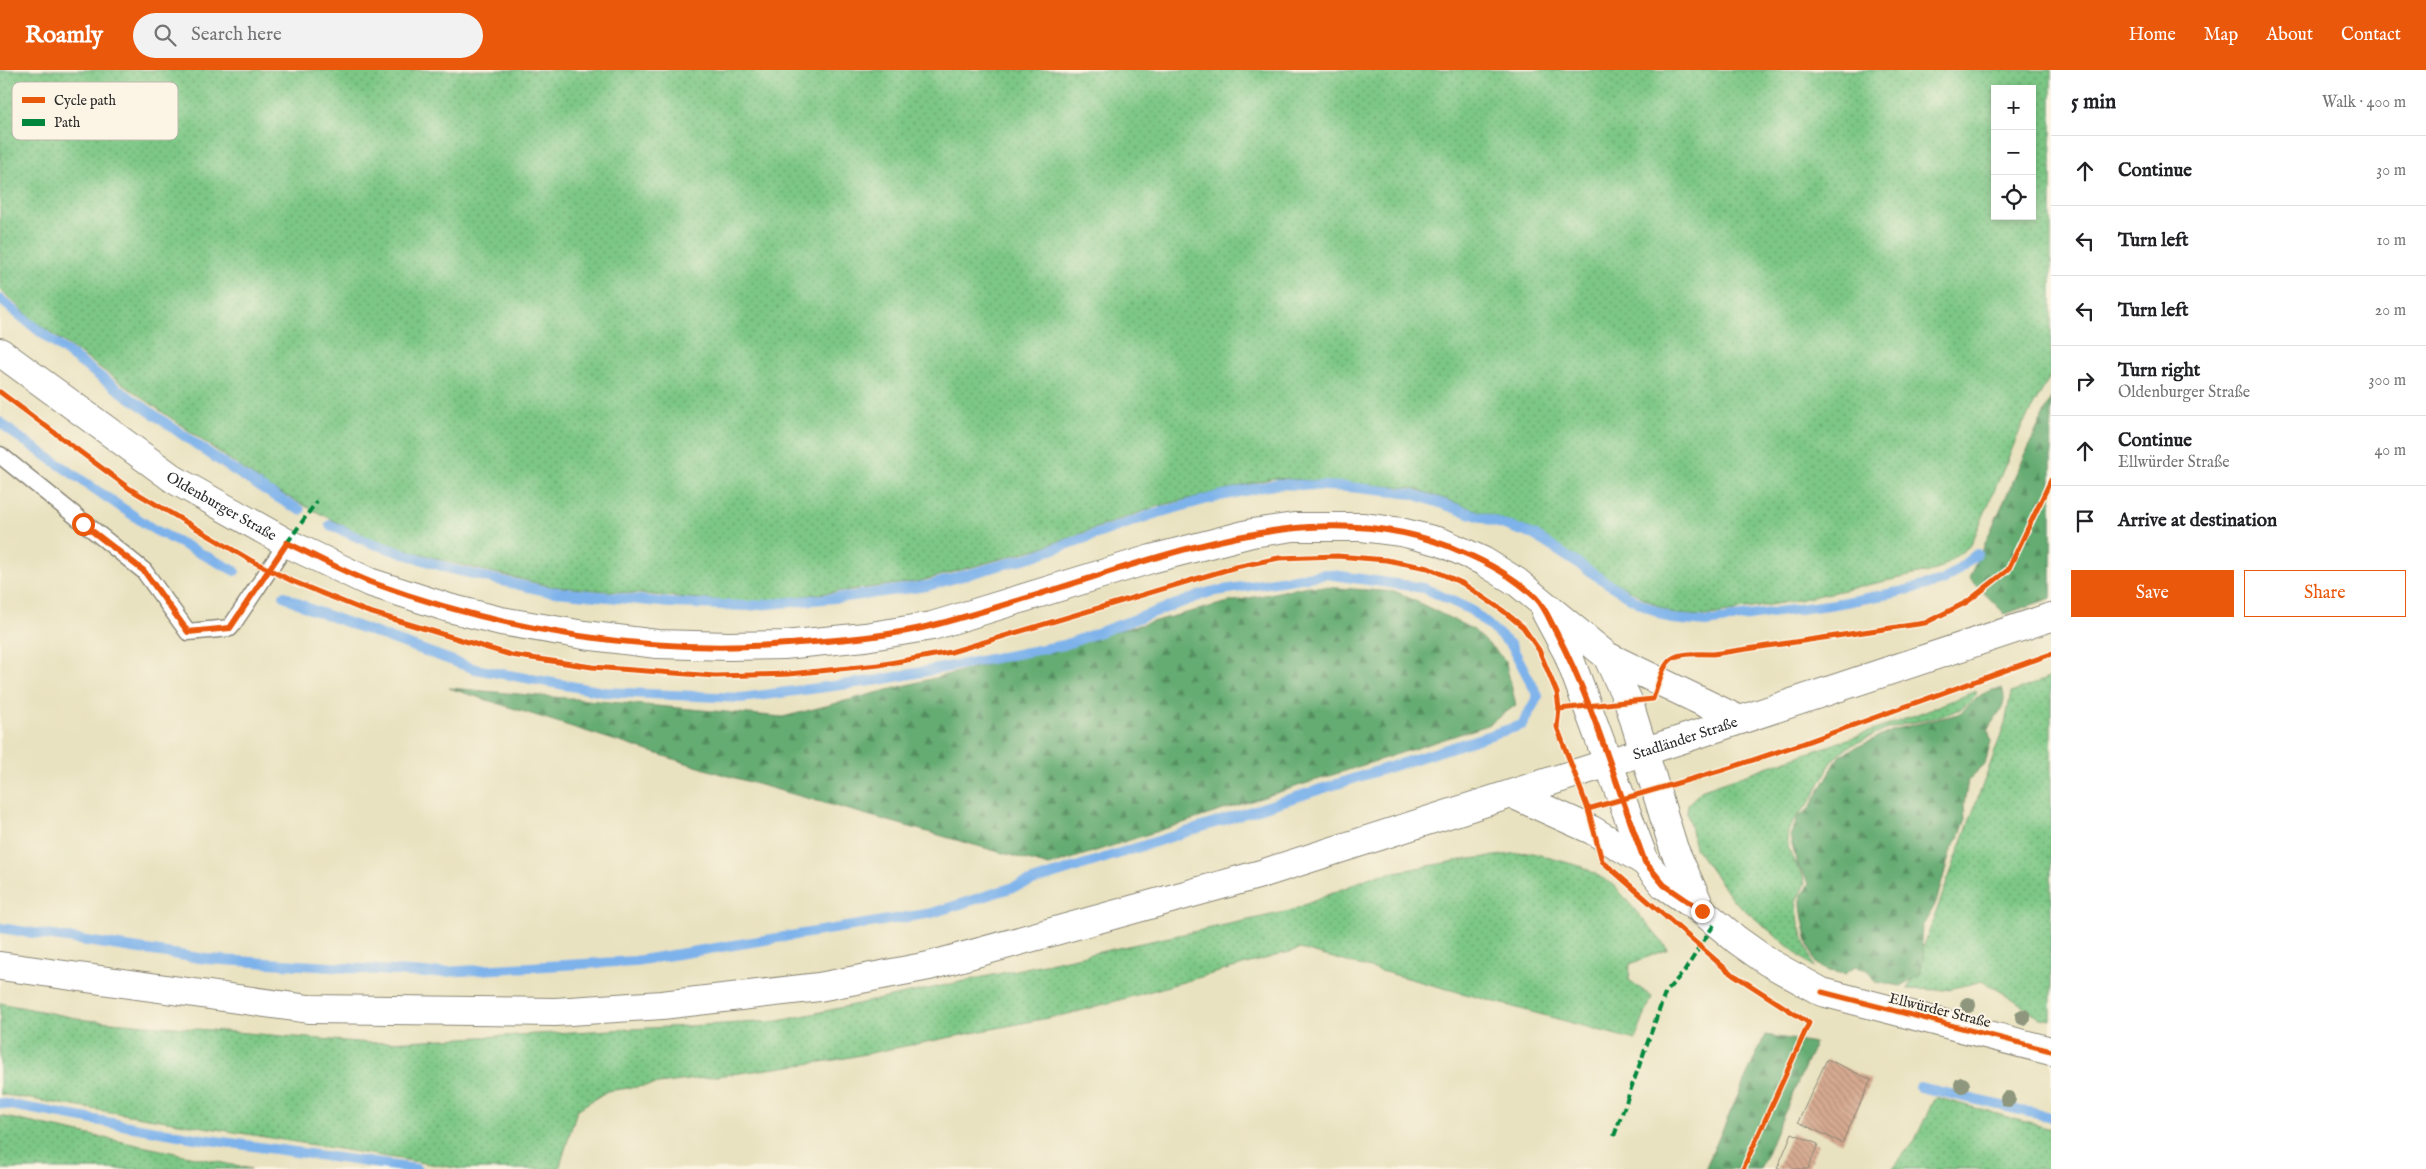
<!DOCTYPE html>
<meta charset="utf-8">
<style>
body{margin:0;font-family:"IM FELL English",serif;background:#f2f2f2;color:#202124}
.controls{position:absolute;right:15px;top:15px;display:grid;overflow:hidden;border-radius:0px;box-shadow:0 2px 8px #0003}
.controls button{width:45px;height:45px;display:grid;place-items:center;padding:0;border:0;border-bottom:1px solid #e0e0e0;background:#fff;color:#202124;font:25px sans-serif}
.stop{position:absolute;width:15px;height:15px;margin:-11px;border:4px solid #ea580c;border-radius:50%;background:#fff}
.stop.end{background:#ea580c;border-color:#fff;box-shadow:0 1px 5px #0008}
.list{margin:0;padding:0;list-style:none}
h2{display:flex;justify-content:space-between;align-items:center;height:65px;margin:0;padding:0 20px;font-size:21px}
h2 small{font-size:16px;font-weight:400;color:#757577}
.list li{display:grid;grid-template-columns:32px 1fr auto;gap:15px;align-items:center;box-sizing:border-box;height:70px;padding:0 20px;border-top:1px solid #e0e0e0}
.list b{display:block;font-size:19px;white-space:nowrap}
.list p{margin:0;font-size:16px;white-space:nowrap;color:#757577}
.list em{font-size:16px;font-style:normal;color:#757577}
.actions{display:flex;gap:10px;padding:15px 20px}
.actions a{flex:1;padding:11px 0;border:1px solid #ea580c;border-radius:0px;text-align:center;font-size:18px;color:#ea580c}
.actions .main{background:#ea580c;color:#fff}
.icon{flex:none;width:28px;height:28px;fill:none;stroke:currentColor;stroke-width:2;stroke-linecap:round;stroke-linejoin:round}
.map{position:relative;flex:none;width:2051px;height:1099px;overflow:hidden}
header{display:flex;align-items:center;gap:30px;box-sizing:border-box;height:70px;padding:0 25px;background:#ea580c;color:#fff}
header strong{font-size:24px}
nav{display:flex;gap:28px;margin-inline-start:auto;font-size:18px}
.search{width:350px;height:45px;background:#f2f2f2;display:flex;align-items:center;gap:12px;box-sizing:border-box;padding:0 18px;border-radius:28px;color:#757577;font-size:19px}
main{display:flex}
aside{flex:1;background:#fff}
.map>svg:first-child{display:block}
.green{fill:url(#green-dots);stroke:#547958;fill-rule:evenodd}
.forest{fill:url(#forest-firs);stroke:#486c4e}
.lines{fill:none;stroke-linecap:round;stroke-linejoin:round}
.stream{stroke:#7db2eb;stroke-width:10}
.building{fill:url(#building-back-hatch)}
.service-casing{stroke:#8a8676;stroke-width:19}
.tertiary-casing{stroke:#8a8676;stroke-width:30}
.primary-casing{stroke:#8a8676;stroke-width:30}
.service{stroke:#fff;stroke-width:16}
.tertiary{stroke:#fff;stroke-width:28}
.primary{stroke:#fff;stroke-width:28}
.quiet{stroke:#00873e;stroke-width:4;stroke-dasharray:8 4;stroke-linecap:butt}
.cycleway-casing{stroke:#fcf5e5;stroke-width:8}
.cycleway{stroke:#e8590c;stroke-width:5}
.tree{fill:#8e977d}
.route{stroke:#ea580c;stroke-width:6}
.labels{text-anchor:middle;stroke-width:4;stroke-linejoin:round;paint-order:stroke}
.street-label{font-size:15px;fill:#2b2b2b;stroke:#fcf5e5}
.key{fill:#fcf5e5;stroke:#bdb8ad;stroke-width:1}
.key-label{font-size:14px;fill:#2b2b2b}
</style>
<header>
<strong>Roamly</strong>
<div class="search"><svg class="icon" aria-label="search" viewBox="0 0 24 24"><circle cx="10" cy="10" r="6"/><path d="M15 15l6 6"/></svg>Search here</div>
<nav><a>Home</a><a>Map</a><a>About</a><a>Contact</a></nav>
</header>
<main>
<div class="map">
<svg width="2051" height="1099" viewBox="0 0 2051 1099">
<defs>
<pattern id="green-dots" width="8" height="8" patternUnits="userSpaceOnUse" patternTransform="scale(1.25)"><rect width="8" height="8" fill="#7cc785"/><path d="M2 2h.1M6 6h.1" fill="none" stroke="#66a26d" stroke-width="1.8" stroke-linecap="round"/></pattern>
<pattern id="forest-firs" width="22" height="20" patternUnits="userSpaceOnUse" patternTransform="scale(1.25)"><rect width="22" height="20" fill="#65ac72"/><path d="M5 1l3.5 6h-7zM16 11l3.5 6h-7z" fill="#538c5e"/></pattern>
<pattern id="building-back-hatch" width="6" height="6" patternUnits="userSpaceOnUse" patternTransform="scale(1.25)"><rect width="6" height="6" fill="#d7aa91"/><path d="M-1 5l2 2M0 0l6 6M5-1l2 2" fill="none" stroke="#af8b77"/></pattern>
</defs>
<rect width="100%" height="100%" fill="#fcf5e5"/>
<filter id="ink" filterUnits="userSpaceOnUse"><feTurbulence type="fractalNoise" baseFrequency=".02" numOctaves="2"/><feDisplacementMap in="SourceGraphic" scale="10" xChannelSelector="R" yChannelSelector="G"/><feConvolveMatrix kernelMatrix="1 2 1 2 8 2 1 2 1" color-interpolation-filters="sRGB"/></filter>
<filter id="wash" filterUnits="userSpaceOnUse"><feTurbulence type="fractalNoise" baseFrequency=".0096" numOctaves="4" result="noise"/><feDisplacementMap in="SourceGraphic" scale="20" xChannelSelector="R" yChannelSelector="G"/><feGaussianBlur stdDeviation="1.12" result="paint"/><feColorMatrix in="noise" values="0 0 0 0 0 0 0 0 0 0 0 0 0 0 0 0 0 1.4 0 .05"/><feComposite in="paint" operator="in"/></filter>
<g filter="url(#wash)">
<rect width="100%" height="100%" fill="#e9e2c0"/>
<g class="green">
<path d="M0 0H2051V305L2021 358 1971 475 1937 500 1793 531 1704 546 1673 544 1596 502 1536 461 1413 418 1274 408 1155 437 1040 478 921 511 748 533 549 516 449 492 367 468 267 416 34 251 0 219ZM1995 19H2032V146H1995Z"/>
<polygon points="2051,607 2051,950 2040,948 2010,927 1983,911 1944,920 1908,919 2005,654 2011,623"/>
<path d="M1977 621C1971 646 1919 650 1897 656 1887 659 1850 675 1842 681 1826 694 1821 717 1809 733 1801 744 1789 752 1787 767 1786 787 1802 798 1805 813L1796 831 1799 853 1814 898 1733 830 1695 778 1687 742 1688 734 1703 719 1889 655Z"/>
<polygon points="1529,782 1583,797 1614,815 1668,879 1630,894 1629,910 1652,927 1635,970 1300,879 1073,943 835,990 607,1021 577,1040 559,1099 462,1099 0,1024 0,933 86,950 370,973 779,951 1290,841 1373,806 1461,790"/>
<polygon points="1935,1027 2051,1059 2051,1099 1892,1099 1915,1070"/>
<polygon points="0,1046 251,1099 0,1099"/>
</g>
<g class="forest">
<polygon points="2051,328 2051,528 2005,544 1969,508"/>
<polygon points="1308,516 1397,522 1474,560 1505,590 1516,635 1488,655 1049,796 721,704 449,618 783,647 1225,533"/>
<path d="M2002 619C2009 635 1996 645 1988 659L1991 671 1985 694 1968 710 1964 735 1965 751 1959 768 1951 779 1936 833 1922 857 1921 870 1924 883 1920 905 1901 916 1875 912 1868 900 1855 897 1845 904C1836 902 1822 901 1816 893 1810 886 1800 840 1801 830 1801 824 1806 818 1809 813L1797 794 1790 766 1798 747 1809 739 1840 685 1896 659 1959 644 1981 625 1991 620Z"/>
<polygon points="1765,965 1815,973 1760,1099 1705,1099"/>
</g>
<g class="lines">
<g class="stream">
<path d="M0 229C49 271 103 309 156 346 203 379 249 413 300 440"/>
<polyline points="0,352 13,363 153,459 235,501"/>
<polyline points="330,455 368,472 451,499 545,521 670,533 747,536 846,527 927,516 1034,486 1151,445 1215,427 1278,414 1349,417 1413,424 1534,465 1632,529 1671,549 1706,552 1835,534 1899,522 1943,511 1977,484"/>
<polyline points="0,858 206,889 426,903 635,891 932,843 1522,655 1538,626 1511,575 1471,540 1424,518 1326,504 1210,522 1064,575 879,610 741,628 604,622 475,599 310,539 284,526"/>
<polyline points="1920,1017 2051,1047"/>
<polyline points="0,1033 195,1068 417,1099"/>
</g>
</g>
<g id="blocks">
<g class="building">
<polygon points="1827,989 1871,1010 1842,1073 1798,1052"/>
<polygon points="1792,1063 1818,1074 1808,1099 1777,1099"/>
</g>
</g>
</g>
<g filter="url(#ink)">
<use href="#blocks" fill-opacity="0" stroke="#8a8676" stroke-width="1"/>
<g class="lines">
<defs>
<polyline id="service" points="0,385 144,501 188,562 230,558 287,473"/>
<g id="tertiary">
<path id="s1" d="M0 282 175 410 287 473 369 512 449 538 501 551 584 565 657 574 729 576 784 575 865 567 932 556 1151 489 1252 463 1294 457H1362L1401 462 1441 472 1483 491 1517 512 1607 586 1629 633 1674 779 1702 841"/>
<polyline points="1546,543 1568,584 1645,792 1664,815 1702,841 1737,870 1768,892 1822,922 2051,981"/>
</g>
<g id="primary">
<polyline points="1607,586 1740,650"/>
<polyline points="1512,724 1592,760 1645,792"/>
<path id="s2" d="M0 896 309 939 555 942 662 935 819 917 929 896 1261 804 1683 669 2051 547"/>
</g>
</defs>
<use href="#service" class="service-casing"/>
<use href="#tertiary" class="tertiary-casing"/>
<use href="#primary" class="primary-casing"/>
<use href="#service" class="service"/>
<use href="#tertiary" class="tertiary"/>
<use href="#primary" class="primary"/>
<g class="quiet">
<polyline points="287,473 317,431"/>
<polyline points="1614,1066 1666,921 1684,902 1715,853"/>
</g>
<defs>
<g id="cycleway">
<polyline points="0,322 130,419 250,490 292,511 366,541 511,585 592,597 715,606 789,604 879,595 951,582 1236,497 1279,488 1337,486 1386,490 1428,498 1462,513 1502,540 1523,557 1539,580 1557,623 1559,639 1557,657 1588,739 1602,791 1728,901 1809,953 1743,1099"/>
<path d="M1559 639 1653 629C1668 585 1665 583 1713 584L1925 553 1967 532 2008 500 2051 410"/>
<polyline points="1588,739 1726,699 1804,673 2051,584"/>
<polyline points="1822,922 2051,981"/>
</g>
</defs>
<use href="#cycleway" class="cycleway-casing"/>
<use href="#cycleway" class="cycleway"/>
</g>
<g class="tree">
<circle cx="1968" cy="935" r="8"/>
<circle cx="2023" cy="947" r="8"/>
<circle cx="1962" cy="1015" r="8"/>
<circle cx="2008" cy="1029" r="8"/>
</g>
</g>
<g class="lines" filter="url(#ink)">
<path class="route" d="M83 454 144 501 188 562 230 558 287 473C315 486 344 502 373 513 503 561 649 585 788 574 838 570 889 567 938 554 994 539 1050 521 1106 503 1220 467 1346 430 1462 482 1489 493 1515 508 1536 528 1545 537 1550 551 1556 562 1594 634 1616 716 1645 792L1664 815 1702 841"/>
</g>
<g class="labels">
<g class="street-label">
<text dy="5" stroke="none"><textPath href="#s1" startOffset="270">Oldenburger Straße</textPath></text>
<text dy="5" stroke="none"><textPath href="#s2" startOffset="1725">Stadländer Straße</textPath></text>
<text transform="translate(1940 940) rotate(14)" y="5">Ellwürder Straße</text>
</g>
</g>
<rect x="12" y="12" width="166" height="58" rx="8" class="key"/>
<rect x="22" y="27" width="23" height="6" fill="#e8590c"/>
<rect x="22" y="49" width="23" height="7" fill="#00873e"/>
<g class="key-label">
<text x="54" y="35">Cycle path</text>
<text x="54" y="57">Path</text>
</g>
</svg>
<div class="controls">
<button>+</button>
<button>−</button>
<button><svg class="icon" aria-label="locate" viewBox="0 0 24 24"><circle cx="12" cy="12" r="6"/><path d="M12 2v4M12 18v4M2 12h4M18 12h4"/></svg></button>
</div>
<div class="stop" style="left:83px;top:454px"></div>
<div class="stop end" style="left:1702px;top:841px"></div>
</div>
<aside>
<h2>5 min<small>Walk · 400 m</small></h2>
<ul class="list">
<li><svg class="icon" aria-label="ahead" viewBox="0 0 24 24"><path d="M12 20V5M6 11l6-6 6 6"/></svg><div><b>Continue</b></div><em>30 m</em></li>
<li><svg class="icon" aria-label="left" viewBox="0 0 24 24"><path d="M17 20v-9H6M10 6l-5 5 5 5"/></svg><div><b>Turn left</b></div><em>10 m</em></li>
<li><svg class="icon" aria-label="left" viewBox="0 0 24 24"><path d="M17 20v-9H6M10 6l-5 5 5 5"/></svg><div><b>Turn left</b></div><em>20 m</em></li>
<li><svg class="icon" aria-label="right" viewBox="0 0 24 24"><path d="M7 20v-9h11M14 6l5 5-5 5"/></svg><div><b>Turn right</b><p>Oldenburger Straße</p></div><em>300 m</em></li>
<li><svg class="icon" aria-label="ahead" viewBox="0 0 24 24"><path d="M12 20V5M6 11l6-6 6 6"/></svg><div><b>Continue</b><p>Ellwürder Straße</p></div><em>40 m</em></li>
<li><svg class="icon" aria-label="arrive" viewBox="0 0 24 24"><path d="M6 21V4h12l-3 4 3 4H6"/></svg><div><b>Arrive at destination</b></div></li>
</ul>
<div class="actions"><a class="main">Save</a><a>Share</a></div>
</aside>
</main>
